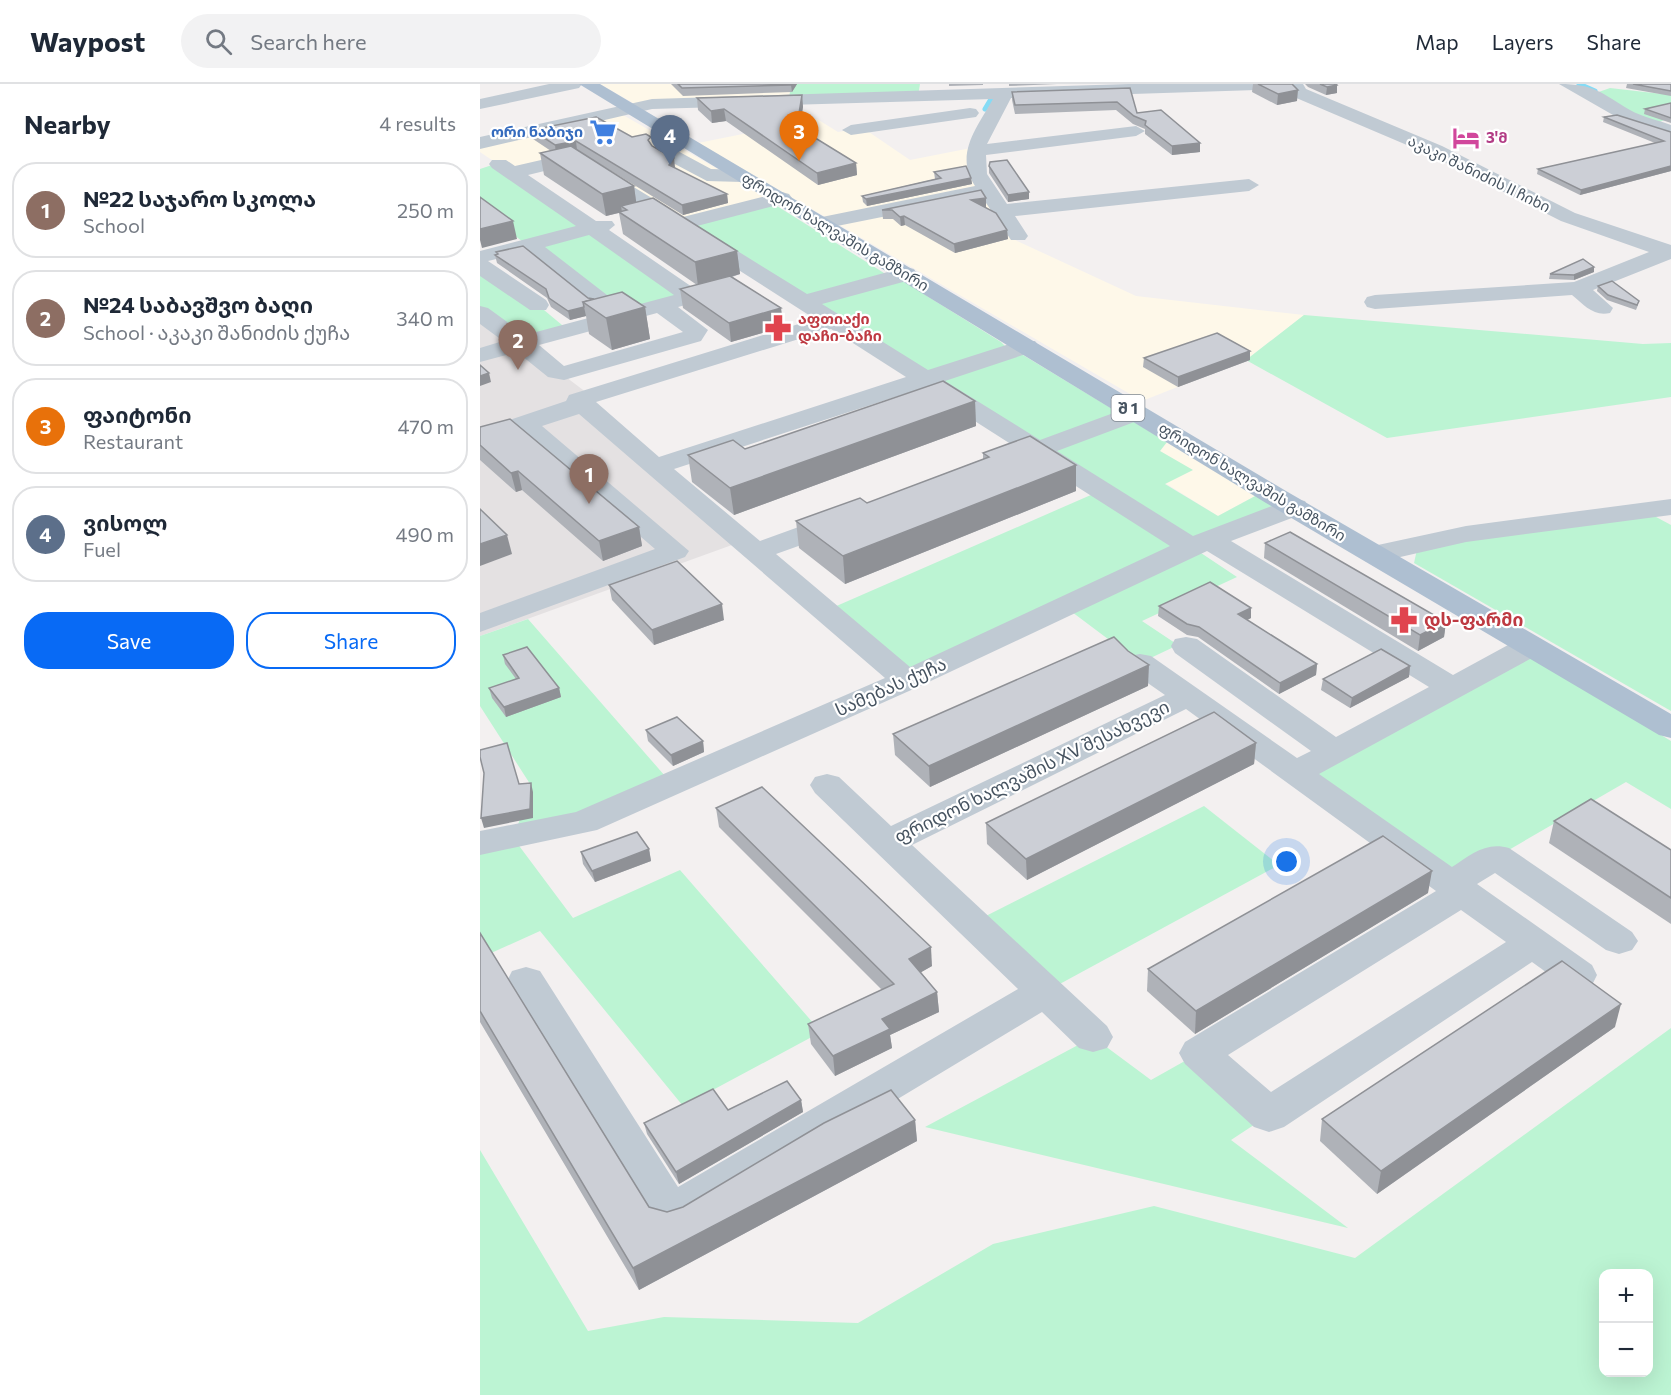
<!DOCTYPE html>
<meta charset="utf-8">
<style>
body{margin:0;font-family:Commissioner,"Noto Sans Georgian",sans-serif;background:#f2f2f3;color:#1f2937}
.controls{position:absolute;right:18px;bottom:18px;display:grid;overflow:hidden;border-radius:12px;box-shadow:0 6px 24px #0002}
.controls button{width:54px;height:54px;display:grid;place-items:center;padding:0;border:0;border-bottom:2px solid #e0e1e3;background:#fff;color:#1f2937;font:30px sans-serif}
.you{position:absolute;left:807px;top:778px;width:21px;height:21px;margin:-15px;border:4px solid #fff;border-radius:50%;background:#1a73e8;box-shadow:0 0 0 9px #1a73e833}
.badge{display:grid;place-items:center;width:39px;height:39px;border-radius:50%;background:#086af5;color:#fff;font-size:20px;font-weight:700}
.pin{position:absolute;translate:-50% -50px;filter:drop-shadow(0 2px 3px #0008)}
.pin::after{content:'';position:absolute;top:32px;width:21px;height:18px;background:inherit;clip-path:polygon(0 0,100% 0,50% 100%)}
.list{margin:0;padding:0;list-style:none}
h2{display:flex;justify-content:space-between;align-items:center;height:78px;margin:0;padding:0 24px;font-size:26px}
h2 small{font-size:20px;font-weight:400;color:#747a83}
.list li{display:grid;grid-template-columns:39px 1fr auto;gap:18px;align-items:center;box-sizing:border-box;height:96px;margin:0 12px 12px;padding:0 12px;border:2px solid #e0e1e3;border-radius:24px}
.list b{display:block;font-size:22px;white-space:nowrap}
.list p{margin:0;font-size:20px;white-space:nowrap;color:#747a83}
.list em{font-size:20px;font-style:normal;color:#747a83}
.actions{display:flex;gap:12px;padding:18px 24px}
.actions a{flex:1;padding:14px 0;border:2px solid #086af5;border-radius:24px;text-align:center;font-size:21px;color:#086af5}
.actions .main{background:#086af5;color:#fff}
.icon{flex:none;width:33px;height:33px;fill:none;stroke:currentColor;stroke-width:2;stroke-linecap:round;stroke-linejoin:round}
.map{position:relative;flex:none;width:1191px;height:1311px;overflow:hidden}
header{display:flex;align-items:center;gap:36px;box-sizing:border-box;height:84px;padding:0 30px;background:#fff;border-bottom:2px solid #e0e1e3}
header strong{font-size:28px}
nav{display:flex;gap:33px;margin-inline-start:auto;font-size:21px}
.search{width:420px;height:54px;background:#f2f2f3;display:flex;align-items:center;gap:15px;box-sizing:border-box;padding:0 21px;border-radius:33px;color:#747a83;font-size:22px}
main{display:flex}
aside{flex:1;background:#fff}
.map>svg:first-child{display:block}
.commercial{fill:#fef8e9}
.education{fill:#e4e1e2}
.green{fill:#bcf4d3;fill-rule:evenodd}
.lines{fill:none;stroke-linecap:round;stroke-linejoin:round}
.stream{stroke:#85dbf5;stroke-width:5}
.minor{fill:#c0cad3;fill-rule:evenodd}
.major{fill:#aebfd1;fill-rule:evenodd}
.wall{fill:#afb2b8}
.shaded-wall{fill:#8f9196}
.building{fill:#cccfd6;stroke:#8f9196;stroke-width:1.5}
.labels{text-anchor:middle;stroke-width:4.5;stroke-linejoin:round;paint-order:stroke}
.far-shop-label{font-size:15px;font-weight:bold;fill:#366cbe;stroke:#fff;text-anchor:end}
.far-hotel-label{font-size:15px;font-weight:bold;fill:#b23c85;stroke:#fff;text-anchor:start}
.far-street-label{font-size:15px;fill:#465360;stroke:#fff}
.far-health-label{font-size:15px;font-weight:bold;fill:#be3a42;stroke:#fff;text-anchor:start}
.shield{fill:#fff;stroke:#7e8790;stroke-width:1.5}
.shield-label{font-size:16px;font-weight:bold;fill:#465360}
.health-label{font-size:18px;font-weight:bold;fill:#be3a42;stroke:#fff;text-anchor:start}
.street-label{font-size:18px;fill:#465360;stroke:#fff}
</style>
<header>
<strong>Waypost</strong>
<div class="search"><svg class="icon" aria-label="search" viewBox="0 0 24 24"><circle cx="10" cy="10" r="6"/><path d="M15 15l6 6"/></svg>Search here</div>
<nav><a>Map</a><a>Layers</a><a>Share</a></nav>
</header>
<main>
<aside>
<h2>Nearby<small>4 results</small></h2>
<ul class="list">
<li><span class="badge" style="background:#8d6e63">1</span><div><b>№22 საჯარო სკოლა</b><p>School</p></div><em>250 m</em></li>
<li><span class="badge" style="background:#8d6e63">2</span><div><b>№24 საბავშვო ბაღი</b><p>School · აკაკი შანიძის ქუჩა</p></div><em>340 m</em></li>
<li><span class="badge" style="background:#e8710a">3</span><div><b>ფაიტონი</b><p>Restaurant</p></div><em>470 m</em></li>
<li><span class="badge" style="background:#5c6f8a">4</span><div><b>ვისოლ</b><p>Fuel</p></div><em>490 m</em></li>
</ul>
<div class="actions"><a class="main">Save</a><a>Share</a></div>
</aside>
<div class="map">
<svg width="1191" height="1311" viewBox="0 0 1191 1311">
<rect width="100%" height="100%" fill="#f3f0f0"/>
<g class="commercial">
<polygon points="120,0 311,0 309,15 153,19"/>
<polygon points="143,31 285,112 289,117 199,140 96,74 31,89 0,68 0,59"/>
<polygon points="337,35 358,48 383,44 430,76 496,63 533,155 656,212 824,231 766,276 662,317 218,59"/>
<polygon points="687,358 777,411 738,432 685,399 712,386 680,367"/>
</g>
<polygon class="education" points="0,234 41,259 111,312 98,315 263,457 0,552"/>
<g class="green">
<polygon points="311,0 440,0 438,12 309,15"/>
<polygon points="1130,4 1191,11 1191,33 1173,41 1113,10"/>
<polygon points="18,79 212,213 140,232 0,125 0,85"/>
<polygon points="289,117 412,194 426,199 521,258 530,267 543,271 687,358 680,367 713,386 685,400 738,432 777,411 804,427 712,463 757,493 662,537 698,561 660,579 584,522 427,596 345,527 620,407 199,140"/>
<polygon points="0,182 58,221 88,246 41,259 0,229"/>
<polygon points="824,231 1163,260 1191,259 1191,313 907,354 766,276"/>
<polygon points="1165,427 1191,441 1191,627 934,479 938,461"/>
<polygon points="48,535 192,700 34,755 93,834 200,786 341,948 203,1022 60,847 0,874 0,759 33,754 52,703 0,622 0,552"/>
<polygon points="1040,569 1053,574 1191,657 1191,725 1146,698 970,800 815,689"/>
<polygon points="724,722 799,781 565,908 494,838"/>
<path d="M1191 944V1311H0V1066L108 1247 184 1233 378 1239 513 1160 674 1122 875 1174ZM1124 1190H1168V1288H1124Z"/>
<polygon points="613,953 671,996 719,969 789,1031 751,1056 868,1144 445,1043"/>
</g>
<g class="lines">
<g class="stream">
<polyline points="1099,0 1115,7"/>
<polyline points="505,25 511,15"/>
</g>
<g class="minor">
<polygon points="69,0 102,0 99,4 0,25 0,15"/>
<path d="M648 0H823L826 5 962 62 1095 129 1191 161V175L1113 206 1133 224 1130 229C1114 233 1104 221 1092 211L895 225 887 223 884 218 887 213 895 211 1094 198 1169 168 1081 137 948 70 814 13 809 5 531 14 507 60 656 42 665 47 656 52 506 71 507 90 527 120 769 95 779 101 769 107 535 132 548 152 545 156H531L502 113 342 145 335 143 332 139 335 135 342 133 495 102C474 70 497 44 513 15L172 25 0 65V53L172 15Z"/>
<path d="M1079 0C1115 0 1121 9 1150 26 1162 33 1178 36 1191 41V52L1140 35Z"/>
<polygon points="490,24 496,25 499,29 496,33 371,51 362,46 371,41"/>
<polygon points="198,48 207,54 194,65 231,85 262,86 272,92 262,98 227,97 174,69 172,65"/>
<path d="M96 68 203 133 302 108 309 110 312 114 309 118 217 142 327 210 426 183 434 185 437 190 434 195 342 220 448 286 539 257H555L559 262 555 267 465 297 560 356 647 324 656 321 665 324 669 329 665 334 577 367 713 452 805 417 815 415 825 417 829 423 825 429 751 457 973 591 1039 555 1050 553 1061 555 1065 562 1061 569 839 690 972 783C990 771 1006 757 1029 764L1152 848 1158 857 1152 866 1139 870 1126 866 1015 789 997 800 1112 881 1117 891 1112 901C1085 909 1073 892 1052 878L804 1043 789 1048 774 1043 705 980 699 969 705 958 956 807 706 625 432 761 627 942 633 953 627 964 613 968 599 964 562 928 207 1142 191 1147 175 1142 27 897 32 887 46 883 60 887 198 1103 538 905 335 709 330 701 335 693 347 690 359 693 411 742 685 611 649 586 644 579 649 572 660 570 671 572 817 674 831 667 695 569 691 562 695 555 706 553 717 555 856 653 949 603 727 467 438 603 117 746 0 771V747L96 728 405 594 99 330 62 342 209 467 205 473 0 548V529L175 465 40 349 0 362V346L86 317 89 311 335 235 93 80 48 91 116 137H132L135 141 129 146 215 205 243 197 251 199 254 204 251 209 198 223 228 246 221 257 84 296 68 293 37 268 0 278V264L23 257 0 240V222L8 224 45 251 194 211 109 151 65 163 127 211 130 216 127 221H111L45 168 8 177 66 216 69 221 66 226H50L0 192V167L96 142 12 84 9 80 12 76H26L35 82ZM177 229 203 248 84 282 59 261ZM351 245 426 293 179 373 116 318ZM443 304 537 364 530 371 534 377 543 379 555 376 690 462 430 583 296 470 369 444 373 438 369 432 359 430 349 432 280 457 194 385ZM981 826 1026 858 791 1008 748 971Z"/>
<polygon points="1191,415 1191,431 986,458 894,479 884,476 880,470 884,464 986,442"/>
</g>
<polygon class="major" points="99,0 120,0 806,407 1191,630 1191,654 1179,651 786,419"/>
</g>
<g class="wall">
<polygon points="191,0 317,0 312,8 203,12"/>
<polygon points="469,0 503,0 503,1 469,2"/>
<polygon points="529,0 577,0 529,2"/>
<polygon points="773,0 812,0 817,17 797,21 772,8"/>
<polygon points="825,0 856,0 857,1 857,9 846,11 828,3"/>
<polygon points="1147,0 1191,0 1191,12 1146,4"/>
<polygon points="650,4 657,29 720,59 720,68 692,71 665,50 665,45 653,40 636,26 535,30 532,16 532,8"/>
<polygon points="322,11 323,23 319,44 376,79 377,91 338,101 246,37 232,39 218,26 217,14"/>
<polygon points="1191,19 1191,39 1164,30 1165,25"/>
<polygon points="1124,33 1191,48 1191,87 1100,111 1057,90 1058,85 1175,59 1123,38"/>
<polygon points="52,46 152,53 172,62 195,83 194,84 247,110 248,119 203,131 97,66 154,102 156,118 257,167 260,190 252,193 301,224 303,243 251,258 203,224 200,205 217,201 143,150 139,129 126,132 64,91 60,69 71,67 53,55"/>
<polygon points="509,82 549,115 528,118 509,89"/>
<polygon points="454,88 491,94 492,100 387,122 383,118 382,112 455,95"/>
<polygon points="506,114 506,123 505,123 527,146 528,155 475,169 425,141 421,142 413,135 403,135 402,126"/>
<polygon points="16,168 108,214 165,223 170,255 132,266 109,250 106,232 90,236 71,223 67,214 17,179 15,171 17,170"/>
<polygon points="1114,188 1094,196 1069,195 1070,190"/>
<polygon points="1118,202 1158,221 1156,226 1127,216 1117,207"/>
<polygon points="664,274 770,276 698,303 663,283"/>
<polygon points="495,317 496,342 254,431 212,398 208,371 265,365"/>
<polygon points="0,343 159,443 162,462 123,477 42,406 36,408 0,376"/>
<polygon points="503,369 596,381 596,407 365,500 319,464 316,437 387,419 503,375"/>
<polygon points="785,459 966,538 964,553 938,567 784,474"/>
<polygon points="129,501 244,536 174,561 132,516"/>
<polygon points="679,522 771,524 771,534 767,536 837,580 836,591 799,610 718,553 707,551 678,532"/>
<polygon points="23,571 79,604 81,613 26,633 12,614 9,604 36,595 25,580"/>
<polygon points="930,582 929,593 870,624 841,606 843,595"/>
<polygon points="668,602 450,703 415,671 413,650"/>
<polygon points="166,646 223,657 224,668 193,682 168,657"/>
<polygon points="776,659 774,680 547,796 507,760 506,739"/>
<polygon points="236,724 452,882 441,888 457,908 459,928 410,951 412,964 355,992 331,960 328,940 402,906 239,743"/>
<polygon points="1074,737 1191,766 1191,840 1069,759"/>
<polygon points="169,765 171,777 115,798 103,780 101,768"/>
<polygon points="948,809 715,950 667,907 668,885"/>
<polygon points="0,849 169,1123 187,1128 203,1123 435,1036 437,1057 159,1206 0,938"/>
<polygon points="1135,943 897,1110 840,1057 842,1035"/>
<polygon points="321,1016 323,1028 199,1100 167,1050 164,1039"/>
</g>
<g class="shaded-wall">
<polygon points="312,0 317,0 312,8 311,1"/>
<polygon points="857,1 857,9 846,11 847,3"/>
<polygon points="818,6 817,17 797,21 798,10"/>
<polygon points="322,11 323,23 319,46 306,36"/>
<polygon points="244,25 246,37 232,39 231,27"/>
<polygon points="96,57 97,66 76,70 75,61"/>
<polygon points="720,59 720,68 692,71 692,62"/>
<polygon points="194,74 195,83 190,90 189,81"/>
<polygon points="376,79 377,91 338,101 337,89"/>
<polygon points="1191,82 1191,87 1100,111 1101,106"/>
<polygon points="491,94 492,100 387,122 386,115"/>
<polygon points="154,102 157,124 141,122 142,128 126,132 122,110"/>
<polygon points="549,108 549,115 528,118 528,111"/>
<polygon points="247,110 248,119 203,131 202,121"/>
<polygon points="506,114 506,123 492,125 491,116"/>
<polygon points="424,132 425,141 421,142 420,133"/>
<polygon points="33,137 37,155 2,164 0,156 0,145"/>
<polygon points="527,146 528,155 475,169 474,160"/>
<polygon points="257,167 260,190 218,202 215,178"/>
<polygon points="1114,183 1114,188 1094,196 1094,191"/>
<polygon points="104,223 106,232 90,236 88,227"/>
<polygon points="165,223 170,255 132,266 126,234"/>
<polygon points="301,224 303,243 251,258 249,239"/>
<polygon points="770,267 770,276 698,303 698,293"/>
<polygon points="9,289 11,298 0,302 0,292"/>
<polygon points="495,317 496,342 254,431 250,404"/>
<polygon points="596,381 596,407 365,500 363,472"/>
<polygon points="38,387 42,406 36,408 31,389"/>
<polygon points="159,443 162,462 123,477 119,457"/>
<polygon points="27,451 32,470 0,482 0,460"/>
<polygon points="242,520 244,536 174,561 172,546"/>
<polygon points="771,524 771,534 757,541 758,530"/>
<polygon points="966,538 964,553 938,567 940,551"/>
<polygon points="837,580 836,591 799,610 800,599"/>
<polygon points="669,581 668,602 450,703 449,682"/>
<polygon points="930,582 929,593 870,624 872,614"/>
<polygon points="79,604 81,613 26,633 24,623"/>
<polygon points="223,657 224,668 193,682 191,671"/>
<polygon points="776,659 774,680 547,796 546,775"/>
<polygon points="51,699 53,708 53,734 4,744 1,734"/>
<polygon points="169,765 171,777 115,798 112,787"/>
<polygon points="952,787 948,809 715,950 716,927"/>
<polygon points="451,863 452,882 431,894 429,875"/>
<polygon points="457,908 459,928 410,951 412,964 355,992 353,972 402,935"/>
<polygon points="1141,920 1135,943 897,1110 901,1087"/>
<polygon points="321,1016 323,1028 199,1100 196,1088"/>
<polygon points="435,1036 437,1057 159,1206 153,1184"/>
</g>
<g class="building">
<polygon points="198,0 312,0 311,1 202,4"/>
<polygon points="778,0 812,0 818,6 798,10"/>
<polygon points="840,0 856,0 857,1 847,3"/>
<polygon points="1153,0 1191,0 1191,7"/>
<polygon points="650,4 657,29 681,26 720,59 692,62 665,41 666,37 654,32 637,18 535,21 532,8"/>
<polygon points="322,11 318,35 306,36 376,79 337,89 244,25 231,27 217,14"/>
<polygon points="1191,19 1191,34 1165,25"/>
<polygon points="1137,31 1191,48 1191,82 1101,106 1058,85 1184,57 1124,33"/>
<polygon points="116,33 152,53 166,50 171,53 168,56 172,62 194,74 189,81 247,110 202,121 96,57 75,61 52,46"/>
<polygon points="91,62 154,102 122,110 60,69"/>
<polygon points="527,76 549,108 528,111 509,82 510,78"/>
<polygon points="486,82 491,94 386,115 382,112 461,94 454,88"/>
<polygon points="501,106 506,114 491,116 516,129 527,146 474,160 424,132 420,133 412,126 402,126"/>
<polygon points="0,113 33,137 0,145"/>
<polygon points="173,114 257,167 215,178 139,128 147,126 141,122"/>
<polygon points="43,162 108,214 114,215 103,218 104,223 88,227 69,214 66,205 15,171 18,170 16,168"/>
<polygon points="1103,175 1114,183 1094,191 1070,190"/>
<polygon points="250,192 301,224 249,239 200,205"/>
<polygon points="1132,197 1159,217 1157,221 1128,211 1118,202"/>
<polygon points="142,208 165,223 126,234 103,218"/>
<polygon points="737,249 770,267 698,293 664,274"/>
<polygon points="0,281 9,289 0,292"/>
<polygon points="463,297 495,317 250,404 208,371 253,356 265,365"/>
<polygon points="30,335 159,443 119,457 38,387 31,389 0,361 0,343"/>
<polygon points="550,352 596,381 363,472 316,437 380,414 387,419 509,373 503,369"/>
<polygon points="0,425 27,451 0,460"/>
<polygon points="810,448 966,538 940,551 785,459"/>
<polygon points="197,477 242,520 172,546 129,501"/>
<polygon points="730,498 771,524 758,530 837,580 800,599 719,543 707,540 679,522"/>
<polygon points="634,553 648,567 669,581 449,682 413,650"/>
<polygon points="47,563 79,604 24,623 9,604 39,594 23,571"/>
<polygon points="901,565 930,582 872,614 843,595"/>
<polygon points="734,628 776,659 546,775 506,739"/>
<polygon points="197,633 223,657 191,671 166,646"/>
<polygon points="27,659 39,700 51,699 50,725 1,734 4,689 0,673 0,666"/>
<polygon points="282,703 451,863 429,875 457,908 402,935 410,945 353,972 328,940 414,900 236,724"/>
<polygon points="1111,715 1191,766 1191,814 1074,737"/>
<polygon points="157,748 169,765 112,787 101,768"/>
<polygon points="903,752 952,787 716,927 668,885"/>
<polygon points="0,849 169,1123 187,1128 203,1123 344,1039 411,1006 435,1036 153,1184 0,927"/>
<polygon points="1082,877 1141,920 901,1087 842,1035"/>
<polygon points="307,997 321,1016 196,1088 164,1039 233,1005 248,1026"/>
</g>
<defs>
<symbol id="supermarket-bare" viewBox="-9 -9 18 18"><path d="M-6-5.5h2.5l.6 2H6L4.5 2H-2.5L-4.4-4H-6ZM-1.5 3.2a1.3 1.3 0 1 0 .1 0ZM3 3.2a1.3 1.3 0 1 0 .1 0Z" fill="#3f7fe0" stroke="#fff" stroke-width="2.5" paint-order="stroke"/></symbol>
<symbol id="hotel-bare" viewBox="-9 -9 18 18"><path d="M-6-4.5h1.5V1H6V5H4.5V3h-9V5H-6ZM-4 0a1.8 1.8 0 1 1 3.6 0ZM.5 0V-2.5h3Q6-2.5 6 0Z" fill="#d1479c" stroke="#fff" stroke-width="2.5" paint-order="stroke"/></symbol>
<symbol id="pharmacy-bare" viewBox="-9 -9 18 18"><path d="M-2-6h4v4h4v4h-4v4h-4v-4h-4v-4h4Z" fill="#e0444e" stroke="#fff" stroke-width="2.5" paint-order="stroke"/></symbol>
</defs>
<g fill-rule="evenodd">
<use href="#supermarket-bare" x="104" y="29" width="38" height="38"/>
<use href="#hotel-bare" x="967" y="35" width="38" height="38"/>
<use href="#pharmacy-bare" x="279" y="225" width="38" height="38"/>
<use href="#pharmacy-bare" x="905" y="517" width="38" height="38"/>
</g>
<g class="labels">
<g class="far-shop-label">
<text x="103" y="53">ორი ნაბიჯი</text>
</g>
<g class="far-hotel-label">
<text x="1006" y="59">3'მ</text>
</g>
<g class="far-street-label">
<text transform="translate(999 90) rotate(26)" y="5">აკაკი შანიძის II ჩიხი</text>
<text transform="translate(355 148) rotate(31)" y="5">ფრიდონ ხალვაშის გამზირი</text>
<text transform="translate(772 398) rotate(31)" y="5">ფრიდონ ხალვაშის გამზირი</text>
</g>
<g class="far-health-label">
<text x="318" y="240">აფთიაქი<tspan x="318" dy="17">დაჩი-ბაჩი</tspan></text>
</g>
<rect class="shield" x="631.5" y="311" width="33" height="26" rx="4.5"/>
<g class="shield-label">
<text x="648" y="330">შ 1</text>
</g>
<g class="health-label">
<text x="944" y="542">დს-ფარმი</text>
</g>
<g class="street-label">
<text transform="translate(411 603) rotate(-24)" y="6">სამებას ქუჩა</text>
<text transform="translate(552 688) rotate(-26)" y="6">ფრიდონ ხალვაშის XV შესახვევი</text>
</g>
</g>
</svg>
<div class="controls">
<button>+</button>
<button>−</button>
</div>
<div class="you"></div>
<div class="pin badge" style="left:109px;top:420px;background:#8d6e63">1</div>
<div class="pin badge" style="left:38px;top:286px;background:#8d6e63">2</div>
<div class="pin badge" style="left:319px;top:77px;background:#e8710a">3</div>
<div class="pin badge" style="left:190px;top:81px;background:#5c6f8a">4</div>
</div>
</main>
